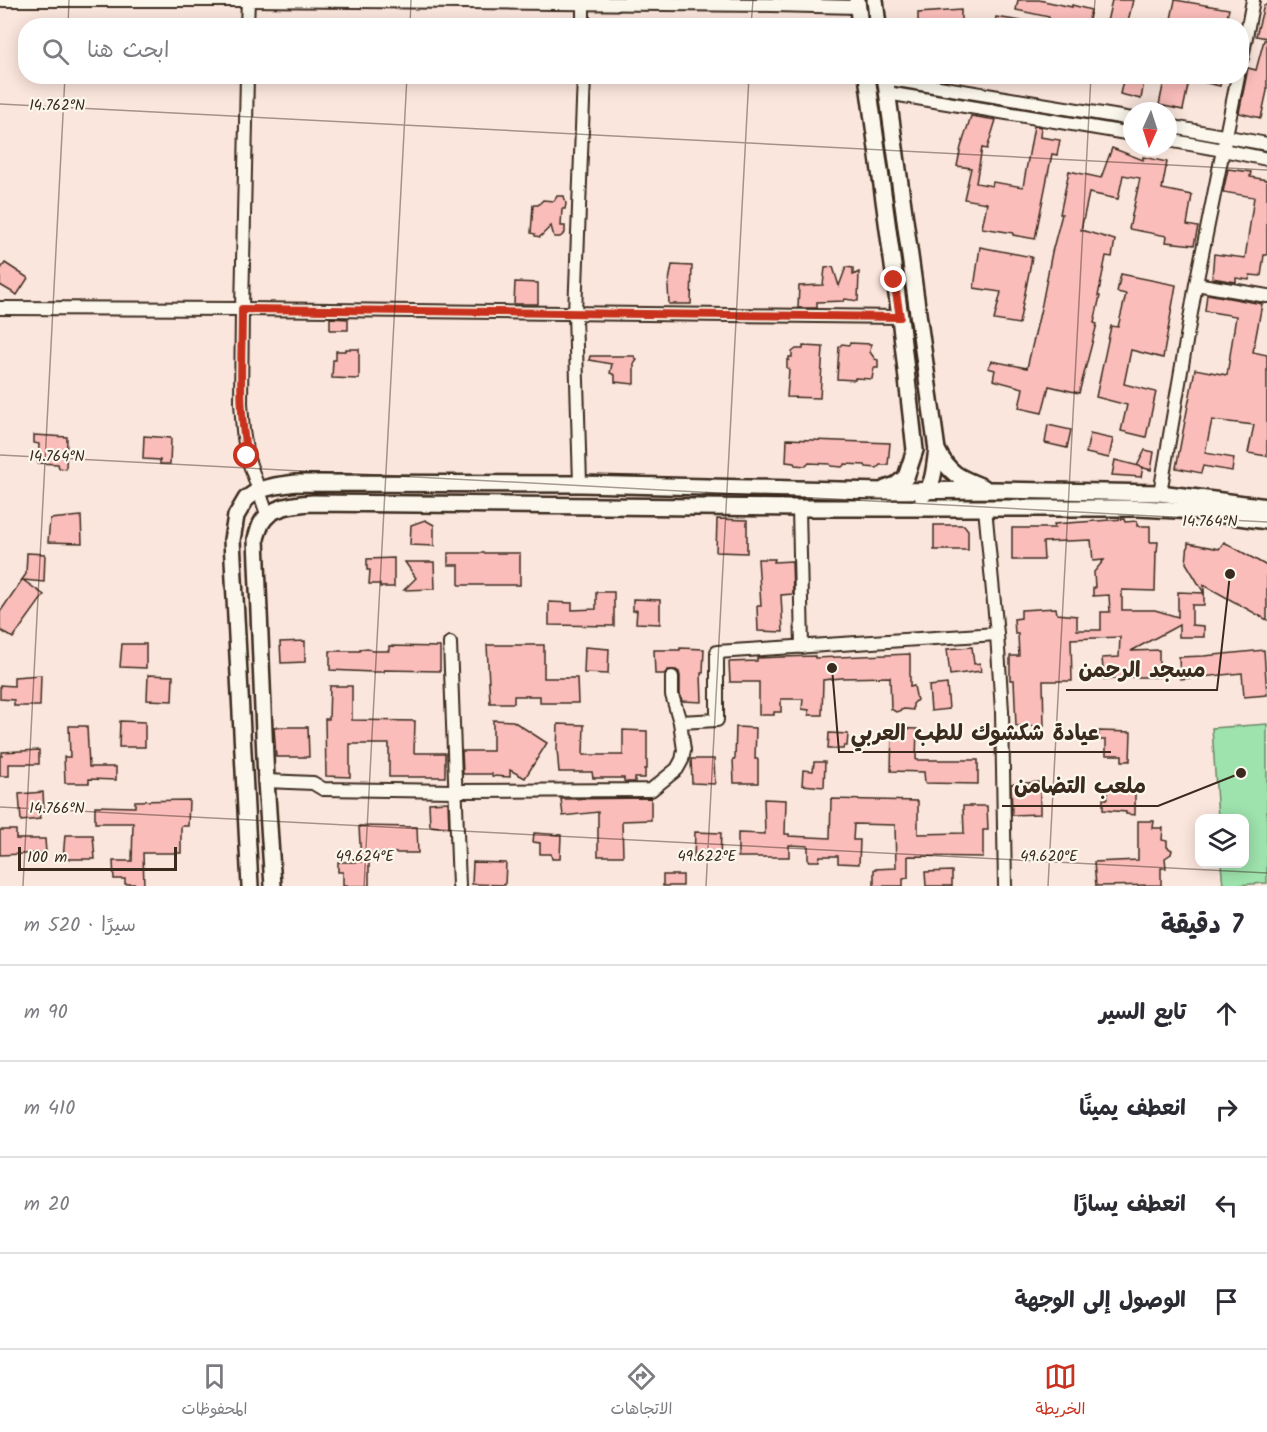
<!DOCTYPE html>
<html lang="ar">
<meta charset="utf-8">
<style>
body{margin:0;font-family:Kalam,"Playpen Sans Arabic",sans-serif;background:#f7f7f7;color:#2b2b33;direction:rtl}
.controls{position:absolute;right:18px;bottom:18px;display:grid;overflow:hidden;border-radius:12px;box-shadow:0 3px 15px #0003}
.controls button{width:54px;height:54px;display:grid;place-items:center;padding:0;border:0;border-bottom:2px solid #e1e1e2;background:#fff;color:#2b2b33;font:30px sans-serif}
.compass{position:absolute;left:1123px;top:102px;width:54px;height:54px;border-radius:50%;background:#fff;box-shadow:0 3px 15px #0003;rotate:183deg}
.scale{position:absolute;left:18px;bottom:15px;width:159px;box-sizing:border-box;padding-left:6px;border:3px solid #3b2a1e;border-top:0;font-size:16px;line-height:21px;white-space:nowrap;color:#3b2a1e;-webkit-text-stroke:4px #fbf7ec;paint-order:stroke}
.stop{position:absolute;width:18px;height:18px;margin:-14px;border:4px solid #c8321e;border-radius:50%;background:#fff}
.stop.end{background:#c8321e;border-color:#fff;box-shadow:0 2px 6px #0008}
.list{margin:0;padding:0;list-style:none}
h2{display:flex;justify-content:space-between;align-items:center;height:78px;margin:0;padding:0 24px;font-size:26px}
h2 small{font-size:20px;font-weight:400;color:#7c7c81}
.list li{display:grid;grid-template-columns:39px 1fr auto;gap:18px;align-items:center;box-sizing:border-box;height:96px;padding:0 24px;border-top:2px solid #e1e1e2}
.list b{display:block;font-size:22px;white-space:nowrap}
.list em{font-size:20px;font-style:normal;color:#7c7c81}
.icon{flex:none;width:33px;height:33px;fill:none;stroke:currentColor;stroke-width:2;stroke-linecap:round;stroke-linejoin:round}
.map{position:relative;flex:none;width:1267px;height:886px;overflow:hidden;direction:ltr}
.search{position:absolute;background:#fff;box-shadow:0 3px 15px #0003;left:18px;right:18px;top:18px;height:66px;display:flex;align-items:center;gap:15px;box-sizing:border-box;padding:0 21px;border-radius:24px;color:#7c7c81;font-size:22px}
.sheet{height:462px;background:#fff}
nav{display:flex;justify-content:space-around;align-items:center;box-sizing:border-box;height:84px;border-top:2px solid #e1e1e2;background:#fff;font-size:16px;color:#7c7c81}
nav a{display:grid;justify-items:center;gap:3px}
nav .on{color:#c8321e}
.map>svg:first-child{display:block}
.green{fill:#9ee2ad;stroke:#6c8666;stroke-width:1.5}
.building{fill:#fabdba;stroke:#3b2a1e;stroke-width:1.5}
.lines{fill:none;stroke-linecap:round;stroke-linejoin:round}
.minor-casing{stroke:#3b2a1e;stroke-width:16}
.tertiary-casing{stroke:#3b2a1e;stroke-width:20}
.minor{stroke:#fbf7ec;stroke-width:12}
.tertiary{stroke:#fbf7ec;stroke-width:15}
.route{stroke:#c8321e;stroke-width:8}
.ticks{fill:none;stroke:#3b2a1e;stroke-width:1.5;stroke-opacity:0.45}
.ticks-label{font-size:15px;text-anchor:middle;fill:#3b2a1e;stroke:#fbf7ec;stroke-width:4.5;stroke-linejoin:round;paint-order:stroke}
.leader{fill:none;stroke:#3b2a1e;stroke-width:2}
.callout-dot{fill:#3b2a1e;stroke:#fbf7ec;stroke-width:2}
.callout-label{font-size:22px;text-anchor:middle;font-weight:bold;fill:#3b2a1e;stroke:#fbf7ec;stroke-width:4.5;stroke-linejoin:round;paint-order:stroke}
</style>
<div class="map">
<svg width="1267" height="886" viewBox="0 0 1267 886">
<rect width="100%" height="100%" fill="#fbe6dd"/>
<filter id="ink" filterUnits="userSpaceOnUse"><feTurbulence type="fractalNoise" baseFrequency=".0167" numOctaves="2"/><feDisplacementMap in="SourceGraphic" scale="12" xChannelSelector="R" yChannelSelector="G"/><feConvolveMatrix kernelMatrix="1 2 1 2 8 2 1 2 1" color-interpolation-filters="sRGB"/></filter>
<g filter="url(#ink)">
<polygon class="green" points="1267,724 1267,883 1223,886 1221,864 1244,864 1244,818 1218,818 1212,728"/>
<g class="building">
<polygon points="1018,0 1039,0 1072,7 1072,5 1091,10 1087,26 1079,26 1067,22 1066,25 1049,21 1049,17 1016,10"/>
<polygon points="1112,0 1133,0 1127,26 1106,26"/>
<polygon points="1175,0 1229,9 1225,26 1210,26 1171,19"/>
<polygon points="1264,5 1267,5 1267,38 1256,36"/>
<polygon points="961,10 961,26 918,26 918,13"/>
<polygon points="996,17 1021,21 1021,26 994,26"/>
<polygon points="1264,40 1267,40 1267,91 1261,118 1239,113 1248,68 1256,70"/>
<polygon points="1124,76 1145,76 1141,99 1120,94"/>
<polygon points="1165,76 1190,76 1183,110 1159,105"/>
<polygon points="1194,76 1222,76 1220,86 1193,80"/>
<polygon points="971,116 996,120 987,149 982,148 976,183 992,186 993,182 1023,187 1034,126 1041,127 1040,137 1060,140 1057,155 1052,154 1035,239 1013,235 1013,233 982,228 987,203 964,199 971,168 957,166 961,147"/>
<polygon points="1112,148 1143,160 1143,157 1167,162 1162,189 1192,195 1187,225 1198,227 1194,245 1166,242 1167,236 1129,229 1140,178 1123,175 1118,199 1089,193 1081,230 1115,240 1112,257 1106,256 1098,296 1100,296 1094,323 1097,324 1079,393 1049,386 1042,413 1019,408 1023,388 993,380 995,370 988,368 992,361 1027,368 1042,304 1052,252 1062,214 1060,214 1069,171 1101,178"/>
<polygon points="1228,169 1251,172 1250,177 1267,180 1267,255 1264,255 1261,276 1250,275 1249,280 1236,278 1236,282 1212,278 1214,254 1245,258 1254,197 1223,192"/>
<polygon points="557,196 564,196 566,204 565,209 562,209 561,226 565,226 565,233 560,237 554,237 551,226 540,237 535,236 535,234 531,233 533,205 538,205 543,200 554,201"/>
<polygon points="980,247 1032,257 1019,324 994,320 1001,292 974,288"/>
<polygon points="5,263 28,278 17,295 0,285 0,270"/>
<polygon points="672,265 692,266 691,304 669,304 668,286"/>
<polygon points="833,267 839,286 846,267 853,268 853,275 859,272 858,301 845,299 844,301 817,302 817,308 798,308 799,286 823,285 825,268"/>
<polygon points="1121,274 1176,285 1163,358 1131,350 1124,384 1156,392 1146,437 1121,431 1127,405 1096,397 1111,326 1118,327 1126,294 1117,292"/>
<polygon points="515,282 538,283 538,304 514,304"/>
<polygon points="1207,294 1262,304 1253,352 1267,355 1267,456 1248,453 1254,425 1212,420 1205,453 1234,458 1232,471 1203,466 1201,473 1176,468 1195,369 1227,375 1236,316 1205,311"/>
<polygon points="330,318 348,319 348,330 330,330"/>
<polygon points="850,343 871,344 870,352 875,359 878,360 878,368 874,368 872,379 855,378 855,380 837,379 839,347 842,344 849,345"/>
<polygon points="803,346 823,347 820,398 787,397 789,369 787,368 787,360 789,360 789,357 792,357 792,352 796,349 803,349"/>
<polygon points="346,349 359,349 359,379 332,378 333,360 336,360 336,351 346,351"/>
<polygon points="590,356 634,356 637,360 634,364 634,384 615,382 615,375 610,373 612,364 589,360"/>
<polygon points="1048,425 1071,430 1067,448 1045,443"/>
<polygon points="1090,434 1113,439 1109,458 1086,453"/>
<polygon points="34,435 67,437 66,469 59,468 58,464 38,463 39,444 34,443"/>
<polygon points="144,436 171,438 170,464 160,464 160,460 143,459"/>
<polygon points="787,439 890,443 888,465 880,465 877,468 866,467 865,465 845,464 842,467 831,466 830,464 809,463 806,466 795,465 794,463 786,462"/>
<polygon points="1145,450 1154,452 1151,470 1137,466"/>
<polygon points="1115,460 1143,467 1141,477 1112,475"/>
<polygon points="81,516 82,543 48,542 50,519"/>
<polygon points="717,519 747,520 747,553 716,552"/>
<polygon points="1124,519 1125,522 1137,521 1137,526 1150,526 1150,542 1158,542 1157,552 1156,552 1155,591 1122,590 1122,610 1155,610 1178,617 1178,592 1204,593 1204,605 1192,605 1192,625 1204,626 1204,637 1179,637 1179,625 1131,651 1159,650 1159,677 1129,677 1129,678 1104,680 1102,658 1119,657 1120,637 1071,639 1072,681 1043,681 1044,726 1016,726 1014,680 1010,680 1010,656 1019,656 1018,634 1015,634 1014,619 1021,618 1021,610 1056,608 1057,614 1077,616 1077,630 1101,630 1101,612 1110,612 1109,595 1093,596 1093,588 1095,588 1094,572 1104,560 1093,561 1091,540 1043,542 1044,560 1012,560 1012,528 1055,528 1054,524"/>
<polygon points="425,520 434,525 434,546 410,545 411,525"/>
<polygon points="934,525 964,525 968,530 968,550 934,550"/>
<polygon points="1224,542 1267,566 1267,620 1204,585 1204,593 1186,563 1188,543 1219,549"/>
<polygon points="27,553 45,554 44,582 23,580 44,595 13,638 0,630 0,612 26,574"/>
<polygon points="448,553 520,553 520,585 459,585 459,565 448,565"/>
<polygon points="394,558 394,587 380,587 380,584 369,584 370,570 367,570 367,559"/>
<polygon points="758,559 775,559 774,562 792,561 793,594 781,595 783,632 758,631 757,606 761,606"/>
<polygon points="405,562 434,562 435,589 404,590 416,578"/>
<polygon points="596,592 614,592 614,626 549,625 549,602 572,603 572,610 596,609"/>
<polygon points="633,599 660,600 660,624 636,623 637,610 633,611"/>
<polygon points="305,641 305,662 281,663 280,642"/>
<polygon points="122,644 146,644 146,668 120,667"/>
<polygon points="487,645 544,645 544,678 577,678 578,703 540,703 540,696 514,696 514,703 490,703"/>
<polygon points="389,646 440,647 440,671 384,670 384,672 372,672 330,670 330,651 360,651 360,649 368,648 372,651 389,651"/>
<polygon points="585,647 609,649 608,674 584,673"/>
<polygon points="972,647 974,664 980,663 981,671 950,675 947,649"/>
<polygon points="680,648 704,649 703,673 701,673 702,702 682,701 680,694 680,676 679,672 676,670 668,670 664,674 655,674 654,650 680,650"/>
<polygon points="1264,650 1267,695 1244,697 1242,673 1180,679 1179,657 1204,656"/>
<polygon points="910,654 910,687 914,686 917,700 913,704 913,710 904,709 896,712 891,709 890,677 841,678 823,680 822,715 809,715 809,710 802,709 803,699 781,699 781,712 774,712 774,715 759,715 759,682 730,682 729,662 757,661 757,658 781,657 815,656 815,658"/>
<polygon points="41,675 40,706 14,706 14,700 0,699 0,685 14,686 14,677"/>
<polygon points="148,675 173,676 172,701 147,700"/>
<polygon points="947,684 949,709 931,711 929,686"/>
<polygon points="330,686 352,686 352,720 415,721 414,753 445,753 445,777 389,777 389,744 350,744 350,777 326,776 325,719 329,719"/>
<polygon points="493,720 513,721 547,743 525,778 510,770 510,777 492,776 492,774 463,774 462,751 493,751"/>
<polygon points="120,721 145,722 145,747 119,747"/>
<polygon points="558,724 584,725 583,755 623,755 623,730 647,731 647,769 645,769 645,778 635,778 635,782 626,782 624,781 624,778 593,778 592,772 559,772 557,749"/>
<polygon points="69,726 87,726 89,767 116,767 116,780 89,779 89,783 65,783 64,757 70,757"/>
<polygon points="274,727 308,727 309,757 276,757"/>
<polygon points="736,727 756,728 755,759 758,759 758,783 734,783 733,759 735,759"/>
<polygon points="892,728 917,729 916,760 978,760 978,784 925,783 924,772 891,771"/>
<polygon points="1099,731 1131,732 1130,761 1122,761 1122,755 1106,755 1106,740 1098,740"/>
<polygon points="829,733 848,734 847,746 844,746 843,749 828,749"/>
<polygon points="39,750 39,764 9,764 9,776 0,776 0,756 2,756 2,752"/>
<polygon points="691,759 714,759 715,784 692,783"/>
<polygon points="814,762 825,762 824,787 802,785 803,770 813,771"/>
<polygon points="1040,782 1040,814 1012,815 1011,784"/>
<polygon points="1107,788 1135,789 1135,815 1126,814 1126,812 1103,810 1103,799 1107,799"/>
<polygon points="43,792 44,810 39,811 40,819 21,821 19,794"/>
<polygon points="651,798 651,820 622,821 623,856 598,856 598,812 563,816 561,799"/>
<polygon points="764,799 786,800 785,834 789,834 789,836 830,838 831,799 918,801 918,834 964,833 963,806 987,806 988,830 983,830 983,857 908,856 908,878 903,879 903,886 874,886 874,869 896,868 895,825 854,824 853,840 860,840 859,864 838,863 838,856 820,856 819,861 808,861 808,846 789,845 789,857 738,857 738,833 765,834"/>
<polygon points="189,800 188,826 181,826 181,853 143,853 144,886 136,886 135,884 125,884 125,879 114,879 113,861 132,861 133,823 95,823 95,806 135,807 135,801"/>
<polygon points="448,802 449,828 430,826 429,803"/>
<polygon points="1138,821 1154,821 1153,828 1163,828 1162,840 1167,841 1167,847 1172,850 1171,854 1165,858 1166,868 1161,868 1161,885 1096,886 1094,862 1138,860"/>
<polygon points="359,826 417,827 418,853 369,853 369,886 343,886 343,872 338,872 338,862 361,862"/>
<polygon points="0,830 16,830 16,839 45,839 46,853 0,855"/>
<polygon points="695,832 721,833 720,860 694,859"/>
<polygon points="534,833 561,835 560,859 552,859 551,854 540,854 540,843 533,842"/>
<polygon points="65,835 93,835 95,859 63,859"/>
<polygon points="473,862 506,863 505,885 472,884"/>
<polygon points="952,871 952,886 926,886 925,872"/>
<rect x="663" y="875" width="20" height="11"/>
</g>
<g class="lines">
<defs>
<g id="minor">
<polyline points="0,0 248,0 772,5 858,7"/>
<polyline points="583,0 583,26"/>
<polyline points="247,26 248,0"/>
<polyline points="1242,58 1253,0"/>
<polyline points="247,76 242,309 241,403 243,431 247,456 268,517"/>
<polyline points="885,78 1132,119"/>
<polyline points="887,93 1132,134"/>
<polyline points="1168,126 1267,144"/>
<polyline points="1168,140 1223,150 1267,159"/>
<polyline points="1196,284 1267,296"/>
<polyline points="0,308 242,309 900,317"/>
<polyline points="580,484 575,313 584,76"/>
<polyline points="1160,493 1196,284 1238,76"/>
<polyline points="799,508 802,647"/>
<polyline points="985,508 997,634 1002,711 1005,886"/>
<polyline points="450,643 459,886"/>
<polyline points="672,677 672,695 680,722"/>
<polyline points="266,781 313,783 323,789 455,791 651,790 677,769 682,760 684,750 680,722 717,720 717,652 997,634"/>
</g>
<g id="tertiary">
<polyline points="857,0 860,26"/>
<polyline points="875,0 878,26"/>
<polyline points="867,76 900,317 915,450 906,477 896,485 885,489"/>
<path d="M885 76 937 450C949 474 959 478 983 487"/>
<path d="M922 496C935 485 934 466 937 450"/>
<polyline points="250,886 232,540 236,516 246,499 259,490 275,486 296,483 580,484 882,491 992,490 1160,493 1267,507"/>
<path d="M273 886 266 781 256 539C257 534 259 529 261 524 270 506 295 504 313 503L799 508H1139L1196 511 1267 521"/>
</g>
</defs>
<use href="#minor" class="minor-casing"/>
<use href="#tertiary" class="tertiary-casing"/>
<use href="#minor" class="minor"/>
<use href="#tertiary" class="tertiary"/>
</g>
</g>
<g class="lines" filter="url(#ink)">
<path class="route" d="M247 456C238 408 242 358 242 309L900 317 894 280"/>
</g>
<path class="ticks" d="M68 26 69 0M410 26 411 0M751 26 753 0M1093 26 1095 0M0 104 1267 170M0 455 1267 522M0 807 1267 873M23 886 65 76M364 886 407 76M706 886 749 76M1048 886 1091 76"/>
<g class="ticks-label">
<text x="57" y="110">14.762°N</text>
<text x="57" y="461">14.764°N</text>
<text x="1210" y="526">14.764°N</text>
<text x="57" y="813">14.766°N</text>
<text x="365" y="861">49.624°E</text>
<text x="707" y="861">49.622°E</text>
<text x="1049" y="861">49.620°E</text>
</g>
<path class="leader" d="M1230 574L1217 690H1066M832 668L839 752H1111M1241 773L1158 806H1002"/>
<g class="callout-dot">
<circle cx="1230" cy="574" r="6"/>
<circle cx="832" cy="668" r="6"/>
<circle cx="1241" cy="773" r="6"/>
</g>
<g class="callout-label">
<text x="1142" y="677">مسجد الرحمن</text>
<text x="975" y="740">عيادة شكشوك للطب العربي</text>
<text x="1080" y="793">ملعب التضامن</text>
</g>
</svg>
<div class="controls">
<button><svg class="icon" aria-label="layers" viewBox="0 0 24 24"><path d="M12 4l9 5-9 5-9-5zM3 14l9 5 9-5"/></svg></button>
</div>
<svg class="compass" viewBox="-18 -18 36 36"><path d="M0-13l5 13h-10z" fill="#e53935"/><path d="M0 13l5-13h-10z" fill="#7c7c81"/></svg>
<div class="scale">100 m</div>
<div class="stop" style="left:247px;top:456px"></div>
<div class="stop end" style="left:894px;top:280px"></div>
<div class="search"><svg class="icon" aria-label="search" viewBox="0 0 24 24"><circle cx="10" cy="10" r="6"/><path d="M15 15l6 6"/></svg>ابحث هنا</div>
</div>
<section class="sheet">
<h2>7 دقيقة<small>سيرًا · 520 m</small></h2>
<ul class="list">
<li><svg class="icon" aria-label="ahead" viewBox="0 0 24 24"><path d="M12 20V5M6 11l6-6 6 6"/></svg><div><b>تابع السير</b></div><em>90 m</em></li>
<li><svg class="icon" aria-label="right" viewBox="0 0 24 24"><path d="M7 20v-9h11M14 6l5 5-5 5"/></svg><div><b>انعطف يمينًا</b></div><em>410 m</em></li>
<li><svg class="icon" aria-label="left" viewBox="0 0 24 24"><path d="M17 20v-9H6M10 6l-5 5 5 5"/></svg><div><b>انعطف يسارًا</b></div><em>20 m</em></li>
<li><svg class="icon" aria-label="arrive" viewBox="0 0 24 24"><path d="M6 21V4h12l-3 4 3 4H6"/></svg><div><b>الوصول إلى الوجهة</b></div></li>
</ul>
</section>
<nav>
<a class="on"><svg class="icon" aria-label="map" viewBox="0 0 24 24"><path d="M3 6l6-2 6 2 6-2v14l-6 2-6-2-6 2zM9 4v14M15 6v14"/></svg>الخريطة</a>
<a><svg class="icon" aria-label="directions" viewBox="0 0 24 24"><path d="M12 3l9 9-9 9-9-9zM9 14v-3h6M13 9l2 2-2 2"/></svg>الاتجاهات</a>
<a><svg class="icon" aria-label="saved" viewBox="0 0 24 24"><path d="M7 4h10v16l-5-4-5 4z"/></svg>المحفوظات</a>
</nav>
